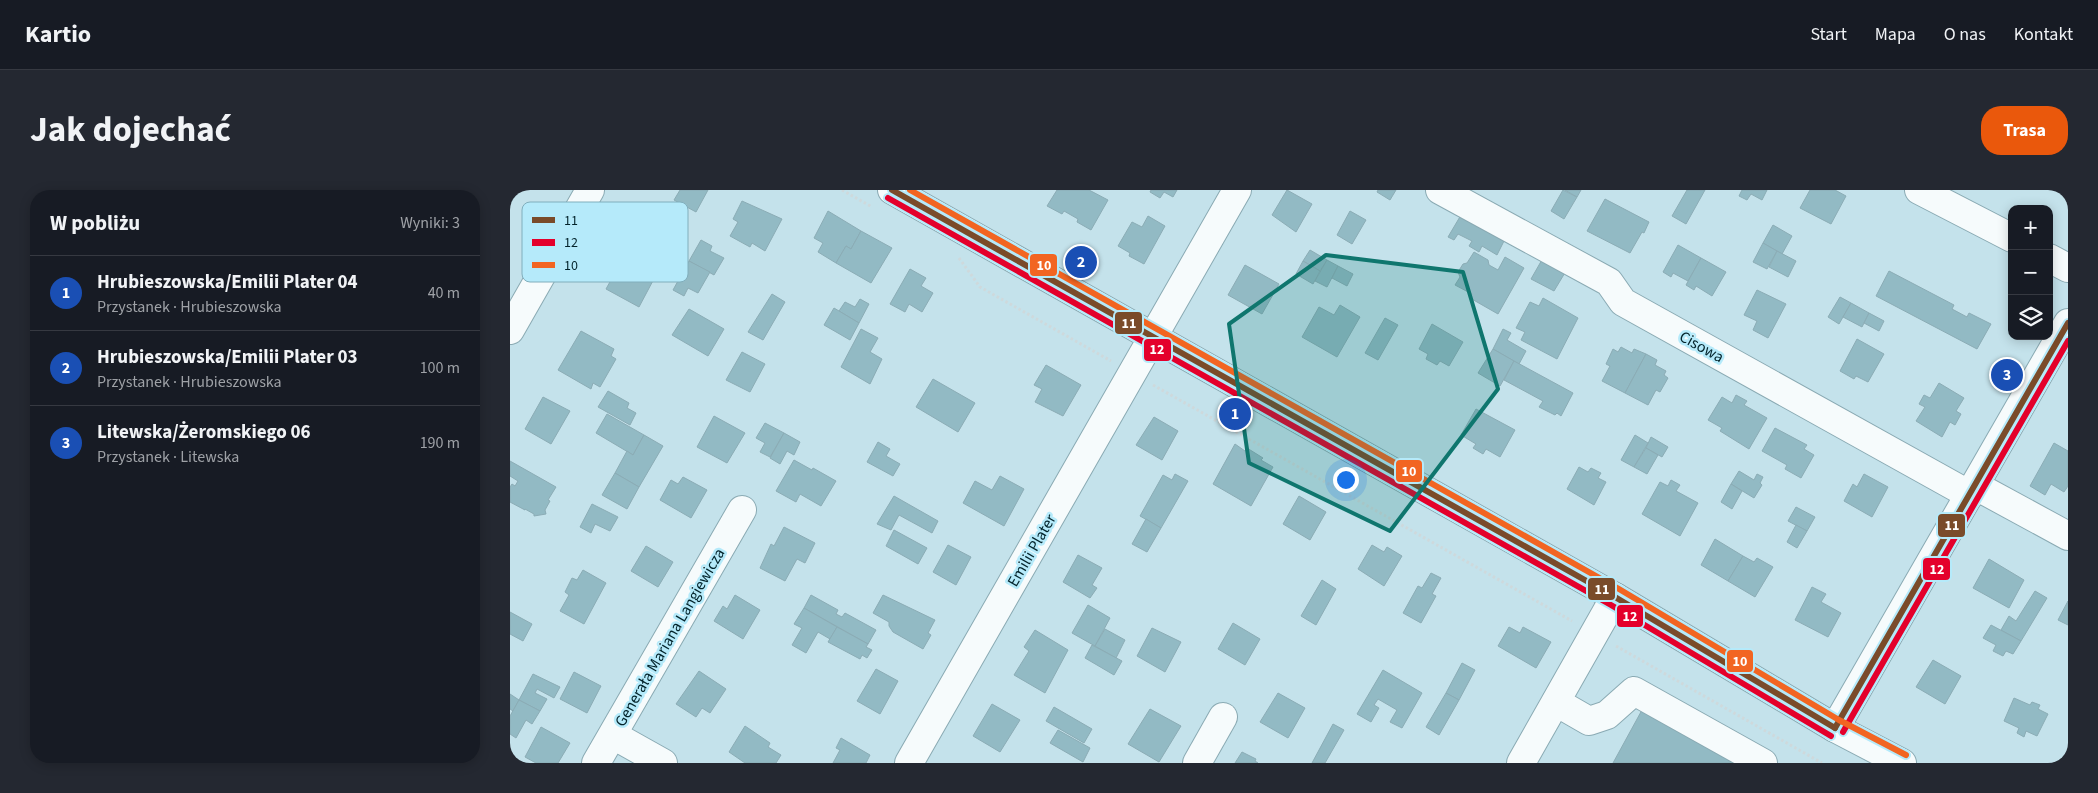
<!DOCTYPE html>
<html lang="pl">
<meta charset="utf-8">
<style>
body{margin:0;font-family:"Source Sans 3",sans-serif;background:#242831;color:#f1f3f6}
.controls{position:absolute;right:15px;top:15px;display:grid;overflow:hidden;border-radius:10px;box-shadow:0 2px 12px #0003}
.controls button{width:45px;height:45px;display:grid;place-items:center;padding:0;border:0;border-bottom:1px solid #363941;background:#171b24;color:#f1f3f6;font:25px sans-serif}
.you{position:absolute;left:835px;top:289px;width:18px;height:18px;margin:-12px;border:4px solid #fff;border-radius:50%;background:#1a73e8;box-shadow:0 0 0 8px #1a73e833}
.badge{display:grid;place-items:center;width:32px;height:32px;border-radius:50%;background:#ea580c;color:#fff;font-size:16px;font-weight:700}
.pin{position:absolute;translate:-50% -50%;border:2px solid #fff;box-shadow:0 1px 5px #0006}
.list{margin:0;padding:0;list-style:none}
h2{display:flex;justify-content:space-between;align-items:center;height:65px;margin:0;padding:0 20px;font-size:21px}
h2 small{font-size:16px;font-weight:400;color:#9ea1a6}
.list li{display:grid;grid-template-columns:32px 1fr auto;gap:15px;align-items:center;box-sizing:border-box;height:75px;padding:0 20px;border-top:1px solid #363941}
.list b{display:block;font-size:19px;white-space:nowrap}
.list p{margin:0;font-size:16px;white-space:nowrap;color:#9ea1a6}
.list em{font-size:16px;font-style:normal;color:#9ea1a6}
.icon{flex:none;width:28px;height:28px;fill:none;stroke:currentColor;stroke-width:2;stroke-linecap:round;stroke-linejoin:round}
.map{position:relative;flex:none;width:1558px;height:573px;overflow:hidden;border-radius:20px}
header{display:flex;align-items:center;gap:30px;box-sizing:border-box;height:70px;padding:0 25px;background:#171b24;border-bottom:1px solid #363941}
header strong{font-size:24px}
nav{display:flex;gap:28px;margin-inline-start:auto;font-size:18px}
.intro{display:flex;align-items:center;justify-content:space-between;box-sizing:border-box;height:120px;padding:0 30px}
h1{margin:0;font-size:35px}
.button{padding:12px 22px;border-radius:20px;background:#ea580c;color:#fff;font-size:18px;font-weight:700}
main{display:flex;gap:30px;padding:0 30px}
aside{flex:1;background:#171b24;border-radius:20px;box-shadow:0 2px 12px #0003}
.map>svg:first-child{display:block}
.building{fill:#92bac4;stroke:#8bacb5}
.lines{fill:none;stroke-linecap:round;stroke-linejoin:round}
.minor-casing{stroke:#8aaab3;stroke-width:30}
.major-casing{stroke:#8aaab3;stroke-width:30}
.path{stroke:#ced9dc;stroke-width:3;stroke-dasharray:2.5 2.5;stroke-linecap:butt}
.minor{stroke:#f6fbfc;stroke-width:28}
.major{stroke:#f6fbfc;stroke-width:28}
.bus-1-casing{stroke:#b5eafa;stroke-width:10}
.bus-2-casing{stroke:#b5eafa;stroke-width:10}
.bus-3-casing{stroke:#b5eafa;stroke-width:10}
.bus-1{stroke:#7a4b2a;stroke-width:6}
.bus-2{stroke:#e4002b;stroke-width:6}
.bus-3{stroke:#f26522;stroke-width:6}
.marked{fill:#0f766e;fill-opacity:0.2;stroke:#0f766e;stroke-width:4;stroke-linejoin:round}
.labels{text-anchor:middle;stroke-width:5;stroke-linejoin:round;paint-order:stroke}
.street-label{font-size:16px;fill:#03232a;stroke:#b5eafa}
.key{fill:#b5eafa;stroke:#80aebc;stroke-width:1}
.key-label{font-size:14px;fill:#03232a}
.line-badge{stroke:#b5eafa;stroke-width:2}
.badge-label{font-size:14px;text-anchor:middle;font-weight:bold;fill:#fff}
</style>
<header>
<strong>Kartio</strong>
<nav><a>Start</a><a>Mapa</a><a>O nas</a><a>Kontakt</a></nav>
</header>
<div class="intro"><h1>Jak dojechać</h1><a class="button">Trasa</a></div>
<main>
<aside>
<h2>W pobliżu<small>Wyniki: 3</small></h2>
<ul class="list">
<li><span class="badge" style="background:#1a4fb4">1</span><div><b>Hrubieszowska/Emilii Plater 04</b><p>Przystanek · Hrubieszowska</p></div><em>40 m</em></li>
<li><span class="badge" style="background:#1a4fb4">2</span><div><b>Hrubieszowska/Emilii Plater 03</b><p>Przystanek · Hrubieszowska</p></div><em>100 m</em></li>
<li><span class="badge" style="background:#1a4fb4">3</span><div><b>Litewska/Żeromskiego 06</b><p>Przystanek · Litewska</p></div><em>190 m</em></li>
</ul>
</aside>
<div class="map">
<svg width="1558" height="573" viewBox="0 0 1558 573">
<rect width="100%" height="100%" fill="#c4e2eb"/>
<g class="building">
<polygon points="0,0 8,0 0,14"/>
<polygon points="170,0 198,0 186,22 164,10"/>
<polygon points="547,0 579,0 598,10 581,40 567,32 568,29 554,21 552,24 537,16"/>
<polygon points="641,0 667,0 663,7 654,2 650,8 640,2"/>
<polygon points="777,0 802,14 786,42 762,25"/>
<polygon points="868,0 886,0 880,10 867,2"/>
<polygon points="1053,0 1067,7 1054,29 1041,21"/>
<polygon points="1055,0 1071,0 1067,7"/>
<polygon points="1177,0 1195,0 1176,34 1162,26"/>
<polygon points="1232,0 1257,0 1252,10 1241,4 1237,10 1229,6"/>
<polygon points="1300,0 1325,0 1336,6 1321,34 1290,18"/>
<polygon points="1095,9 1139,32 1134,43 1132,42 1120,63 1077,41"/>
<polygon points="232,11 272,29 255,61 242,53 240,57 220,46 228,32 223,29"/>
<polygon points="318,21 351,41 341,59 336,56 326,73 308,62 313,53 304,48"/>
<polygon points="840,21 856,30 842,54 827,45"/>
<polygon points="951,25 995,49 987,65 972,56 969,62 959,56 962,51 948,44 944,50 938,47"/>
<polygon points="638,26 655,36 634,74 619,66 620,63 608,56 622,32 632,37"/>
<polygon points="1263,35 1282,46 1272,64 1253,53"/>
<polygon points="351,41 382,58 361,93 326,73 336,56 341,59"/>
<polygon points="191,50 202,56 200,61 214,68 204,85 179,71"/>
<polygon points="1253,53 1267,61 1257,79 1243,72"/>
<polygon points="1168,55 1191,68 1178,91 1163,83 1161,87 1153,82"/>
<polygon points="800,60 817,70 810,81 793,71"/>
<polygon points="1267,61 1286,71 1278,87 1259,77"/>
<polygon points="964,62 978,70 979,75 988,80 995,67 1014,78 988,124 960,108 962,104 945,95 950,87 948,82 953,74 957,73"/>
<polygon points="125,65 140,74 137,81 146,85 129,117 96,99 106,81 103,79 110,66 121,72"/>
<polygon points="1033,68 1056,81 1044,101 1021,89"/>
<polygon points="1191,68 1216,82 1202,106 1186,96 1184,100 1176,95"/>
<polygon points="817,70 828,76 817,97 805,91"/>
<polygon points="179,71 200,82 188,103 178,98 174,106 163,100"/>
<polygon points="793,71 810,81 803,94 786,84"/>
<polygon points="735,75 769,94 752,124 718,105"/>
<polygon points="828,76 843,84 837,96 822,88"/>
<polygon points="400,79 416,88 411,96 423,103 412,122 399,114 395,122 380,114"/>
<polygon points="1379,81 1444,115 1442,119 1457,127 1459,123 1481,134 1467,159 1366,106"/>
<polygon points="1247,100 1276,114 1258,148 1243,140 1247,131 1234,125"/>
<polygon points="262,104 275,112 253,150 238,142"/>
<polygon points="1330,107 1341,113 1329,134 1318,127"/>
<polygon points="1033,108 1068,128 1047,169 1011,150 1015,142 1006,138 1020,112 1029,116"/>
<polygon points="350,109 359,114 349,133 329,121 335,112 345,117"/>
<polygon points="1341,113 1359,123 1352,137 1333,127"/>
<polygon points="830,115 850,127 827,167 792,147 809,117 824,125"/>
<polygon points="324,118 349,133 340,150 314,135"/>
<polygon points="179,119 214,139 198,166 162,145"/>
<polygon points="1359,123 1374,131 1369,141 1354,133"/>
<polygon points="875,128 888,135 868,170 855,163"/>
<polygon points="922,134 953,152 939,176 930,171 927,175 916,169 918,164 909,159"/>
<polygon points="351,139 368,148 360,162 372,169 360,194 331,177"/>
<polygon points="993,139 1001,143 997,150 1016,161 1009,174 983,159"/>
<polygon points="71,141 104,159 101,166 106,169 90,197 83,193 81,199 48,180"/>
<polygon points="1347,149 1374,164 1358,192 1346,186 1344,189 1330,181"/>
<polygon points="1111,157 1122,163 1124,159 1136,164 1115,203 1092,191 1100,176 1096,174 1103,159 1108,162"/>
<polygon points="983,159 1004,171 990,196 968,183"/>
<polygon points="232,162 255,174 240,202 216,190"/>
<polygon points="1136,164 1147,170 1145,175 1156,181 1154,185 1158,188 1150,202 1146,200 1138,215 1115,203"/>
<polygon points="1004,171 1063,203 1051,226 1047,223 1045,225 1029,217 1033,211 994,190"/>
<polygon points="536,175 571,195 553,226 525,212 532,199 524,195"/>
<polygon points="423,189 465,213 448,242 406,217"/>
<polygon points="1429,193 1454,208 1446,221 1451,224 1445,235 1440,232 1432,247 1406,231 1415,217 1409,214 1414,205 1420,208"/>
<polygon points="98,201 119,213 117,218 126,223 120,235 88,217"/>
<polygon points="1226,205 1237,211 1234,215 1257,228 1239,259 1210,241 1212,238 1198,230 1212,207 1222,213"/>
<polygon points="33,207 60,221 41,254 15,239"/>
<polygon points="966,219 1005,240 990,267 976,259 973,264 963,258 966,254 951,245"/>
<polygon points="97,224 134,245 123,265 86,243"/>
<polygon points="204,226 235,243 217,273 187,257"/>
<polygon points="644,227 668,241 652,270 626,255"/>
<polygon points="255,233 274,243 260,267 250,262 255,253 246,248"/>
<polygon points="1265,238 1297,255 1294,259 1304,265 1291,288 1275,279 1277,275 1252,261"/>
<polygon points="274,243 290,252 284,265 277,261 270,274 260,268"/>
<polygon points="134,245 153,256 129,297 105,283 117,261 123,265"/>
<polygon points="1125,245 1138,253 1124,277 1111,270"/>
<polygon points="1141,247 1158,257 1152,267 1136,258"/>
<polygon points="368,252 380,259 376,266 390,274 383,286 357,272"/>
<polygon points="1544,253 1558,261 1558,296 1554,302 1541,294 1535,305 1520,296"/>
<polygon points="725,254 735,261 737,258 753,268 751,270 763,277 741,316 703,294"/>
<polygon points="1136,258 1148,265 1137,284 1124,277"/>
<polygon points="284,270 302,280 303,278 326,291 311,316 290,304 286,312 266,301"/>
<polygon points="0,271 46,297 38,310 40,311 35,320 36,324 24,326 24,324 15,319 15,320 0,312 0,297 2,294 5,296 8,291 0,286"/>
<polygon points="1069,277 1078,282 1081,278 1091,283 1088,288 1096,292 1084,315 1057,299"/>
<polygon points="1229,281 1244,290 1247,284 1253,287 1250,293 1252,295 1244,308 1221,294"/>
<polygon points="105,283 129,297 117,319 92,305"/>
<polygon points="665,284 678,291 651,338 630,326 653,285 662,290"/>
<polygon points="1354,284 1378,297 1362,327 1334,311 1343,294 1347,297"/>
<polygon points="490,286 514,299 494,336 453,313 465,291 482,300"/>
<polygon points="173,287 197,300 181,328 150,310 161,290 168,294"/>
<polygon points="1161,290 1170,295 1166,301 1188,313 1170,346 1132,324 1150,292 1158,296"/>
<polygon points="1221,294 1232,301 1222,319 1211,312"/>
<polygon points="384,306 428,331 422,343 389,325 381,340 367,334"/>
<polygon points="789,306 816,322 800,350 773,334"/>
<polygon points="82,314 108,327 100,341 85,334 81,343 70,337"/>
<polygon points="1286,317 1305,327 1297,341 1278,331"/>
<polygon points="636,329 651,338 637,362 622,354"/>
<polygon points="1286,335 1297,341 1287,358 1277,352"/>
<polygon points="274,337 305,353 295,373 287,369 275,391 250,378 261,354 264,356"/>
<polygon points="384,340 417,358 408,374 376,356"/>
<polygon points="1205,349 1233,366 1218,391 1191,375"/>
<polygon points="438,355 461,367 446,395 423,382"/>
<polygon points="862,355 874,362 877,357 892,366 874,396 848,379"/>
<polygon points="136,356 163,372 148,397 121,381"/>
<polygon points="568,365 592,378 582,395 587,398 580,408 553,392"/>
<polygon points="1233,366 1244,372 1247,368 1263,377 1245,407 1218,391"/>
<polygon points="1479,369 1514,390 1499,418 1463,398"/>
<polygon points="73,380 96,393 74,434 50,421 59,405 55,402 62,388 67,390"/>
<polygon points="921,383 931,388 922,404 926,406 911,433 893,423 908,396 912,398"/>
<polygon points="812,390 826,399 806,435 791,426"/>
<polygon points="1302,397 1316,404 1311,412 1331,423 1318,447 1285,430"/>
<polygon points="1525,401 1537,408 1511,451 1491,440 1499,426 1506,431"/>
<polygon points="225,405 250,420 233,449 204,431 213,416 217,419"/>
<polygon points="301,405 328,420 326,424 332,427 335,423 366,440 358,454 294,418"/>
<polygon points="373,405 425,430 418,443 421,445 413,459 383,442 379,436 379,432 363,423"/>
<polygon points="1558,411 1558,435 1548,430"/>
<polygon points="578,415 600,428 585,456 562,443"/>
<polygon points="294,418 327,437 320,449 308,442 296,463 282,455 292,438 284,434"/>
<polygon points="0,422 22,434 13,451 0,444"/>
<polygon points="723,433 750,449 735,475 708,459"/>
<polygon points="1481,435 1511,451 1503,464 1496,461 1493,466 1483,461 1486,455 1473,448"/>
<polygon points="327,437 358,454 356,457 362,460 357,468 352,465 350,469 318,452"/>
<polygon points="999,437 1010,443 1013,437 1041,452 1026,478 988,456"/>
<polygon points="642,438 671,452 655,482 627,466"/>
<polygon points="595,439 615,450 606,468 585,456"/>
<polygon points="525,440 558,460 535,503 504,485 519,461 514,457"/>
<polygon points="582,455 612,471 604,485 575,468"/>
<polygon points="1423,470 1451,486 1435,514 1406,497"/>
<polygon points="952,473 965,480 949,510 936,503"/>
<polygon points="366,479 388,491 370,524 347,511"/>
<polygon points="873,480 912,503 892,538 880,532 887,520 868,509 864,515 869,518 861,532 847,524"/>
<polygon points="189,481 216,499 200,523 192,518 186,527 166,514"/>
<polygon points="64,482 91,496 77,523 50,509"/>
<polygon points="23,484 50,497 44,508 27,499 25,503 37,509 30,521 9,510"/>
<polygon points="768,503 795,518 778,548 750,532"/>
<polygon points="936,503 949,510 929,545 916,537"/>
<polygon points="0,504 9,510 3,521 0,519"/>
<polygon points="1504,508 1520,515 1522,512 1530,515 1528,519 1538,524 1527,546 1516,541 1514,547 1507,543 1509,538 1494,531"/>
<polygon points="9,510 30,521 22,534 16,530 6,548 0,544 0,526"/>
<polygon points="482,514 510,530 490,562 463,546"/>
<polygon points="544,517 582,539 574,553 536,531"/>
<polygon points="640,519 671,536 649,572 618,554"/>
<polygon points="1132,520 1224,573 1103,573"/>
<polygon points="823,534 834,540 815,573 802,573"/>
<polygon points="235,536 260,553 258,557 271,565 266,573 235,573 219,562"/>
<polygon points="31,537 60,553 48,573 26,573 15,567"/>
<polygon points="548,540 580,558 573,572 540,553"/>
<polygon points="331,548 360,565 356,573 323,573 330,560 326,558"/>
<polygon points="732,562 746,569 745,571 748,573 725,573"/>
</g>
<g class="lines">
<defs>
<g id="minor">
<polyline points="930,0 1099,92 1113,112 1460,305"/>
<polyline points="1409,0 1502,48"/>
<polyline points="1539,68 1558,78"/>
<polyline points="0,140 80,0"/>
<polyline points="1466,296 1558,346"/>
<polyline points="1046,512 1079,531 1097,525 1124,501 1253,573"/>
<polyline points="103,545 153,573"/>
<polyline points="86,573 232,320"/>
<polyline points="399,573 727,0"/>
<polyline points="687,573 713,527"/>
<polyline points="1011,573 1105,407"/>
</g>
<g id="major">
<polyline points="382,0 1105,407 1325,538 1392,573"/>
<polyline points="1325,538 1558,133"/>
</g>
</defs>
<use href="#minor" class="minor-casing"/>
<use href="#major" class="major-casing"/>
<g class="path">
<polyline points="332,0 362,17"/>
<polyline points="449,68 470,97 601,171"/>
<polyline points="643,195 1062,431"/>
<polyline points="1106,456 1312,573"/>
</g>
<use href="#minor" class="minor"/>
<use href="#major" class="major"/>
<defs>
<g id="bus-1">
<polyline points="382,0 1105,407 1325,538"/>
<polyline points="1325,538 1558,133"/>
</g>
<g id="bus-2">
<polyline points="378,8 1101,415 1321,546"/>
<polyline points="1333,542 1558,151"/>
</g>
<polyline id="bus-3" points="400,0 1109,399 1329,530 1396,565"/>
</defs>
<use href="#bus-1" class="bus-1-casing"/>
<use href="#bus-2" class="bus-2-casing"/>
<use href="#bus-3" class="bus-3-casing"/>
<use href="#bus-1" class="bus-1"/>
<use href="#bus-2" class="bus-2"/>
<use href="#bus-3" class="bus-3"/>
</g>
<path class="marked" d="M816 65 953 82 988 199 880 341 739 273 719 134Z"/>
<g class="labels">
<g class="street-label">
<text transform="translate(1192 156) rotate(29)" y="6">Cisowa</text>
<text transform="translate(521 360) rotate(-60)" y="6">Emilii Plater</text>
<text transform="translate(159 447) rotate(-60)" y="6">Generała Mariana Langiewicza</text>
</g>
</g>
<rect x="12" y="12" width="166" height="80" rx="8" class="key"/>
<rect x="22" y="27" width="23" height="6" fill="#7a4b2a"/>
<rect x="22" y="49" width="23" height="7" fill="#e4002b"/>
<rect x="22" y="72" width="23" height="6" fill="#f26522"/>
<g class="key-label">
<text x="54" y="35">11</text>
<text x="54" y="57">12</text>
<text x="54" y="80">10</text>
</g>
<g class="line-badge">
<rect x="519" y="63" width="29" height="24" rx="5" fill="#f26522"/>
<rect x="604" y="121" width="29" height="24" rx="5" fill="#7a4b2a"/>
<rect x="633" y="148" width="29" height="24" rx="5" fill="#e4002b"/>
<rect x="885" y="269" width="28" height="24" rx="5" fill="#f26522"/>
<rect x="1427" y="323" width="29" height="25" rx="5" fill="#7a4b2a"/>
<rect x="1412" y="367" width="29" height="24" rx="5" fill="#e4002b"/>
<rect x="1077" y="387" width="29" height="24" rx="5" fill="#7a4b2a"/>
<rect x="1106" y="414" width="28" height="24" rx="5" fill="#e4002b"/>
<rect x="1216" y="459" width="28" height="24" rx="5" fill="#f26522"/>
</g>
<g class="badge-label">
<text x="534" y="80">10</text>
<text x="619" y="138">11</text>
<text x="647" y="164">12</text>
<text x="899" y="286">10</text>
<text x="1442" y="340">11</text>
<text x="1427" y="384">12</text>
<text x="1092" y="404">11</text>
<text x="1120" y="431">12</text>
<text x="1230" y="476">10</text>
</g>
</svg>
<div class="controls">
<button>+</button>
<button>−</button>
<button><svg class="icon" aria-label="layers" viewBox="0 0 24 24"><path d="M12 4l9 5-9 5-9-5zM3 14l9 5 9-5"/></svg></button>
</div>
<div class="you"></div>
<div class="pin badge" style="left:725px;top:224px;background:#1a4fb4">1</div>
<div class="pin badge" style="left:571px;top:72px;background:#1a4fb4">2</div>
<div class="pin badge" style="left:1497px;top:185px;background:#1a4fb4">3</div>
</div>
</main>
